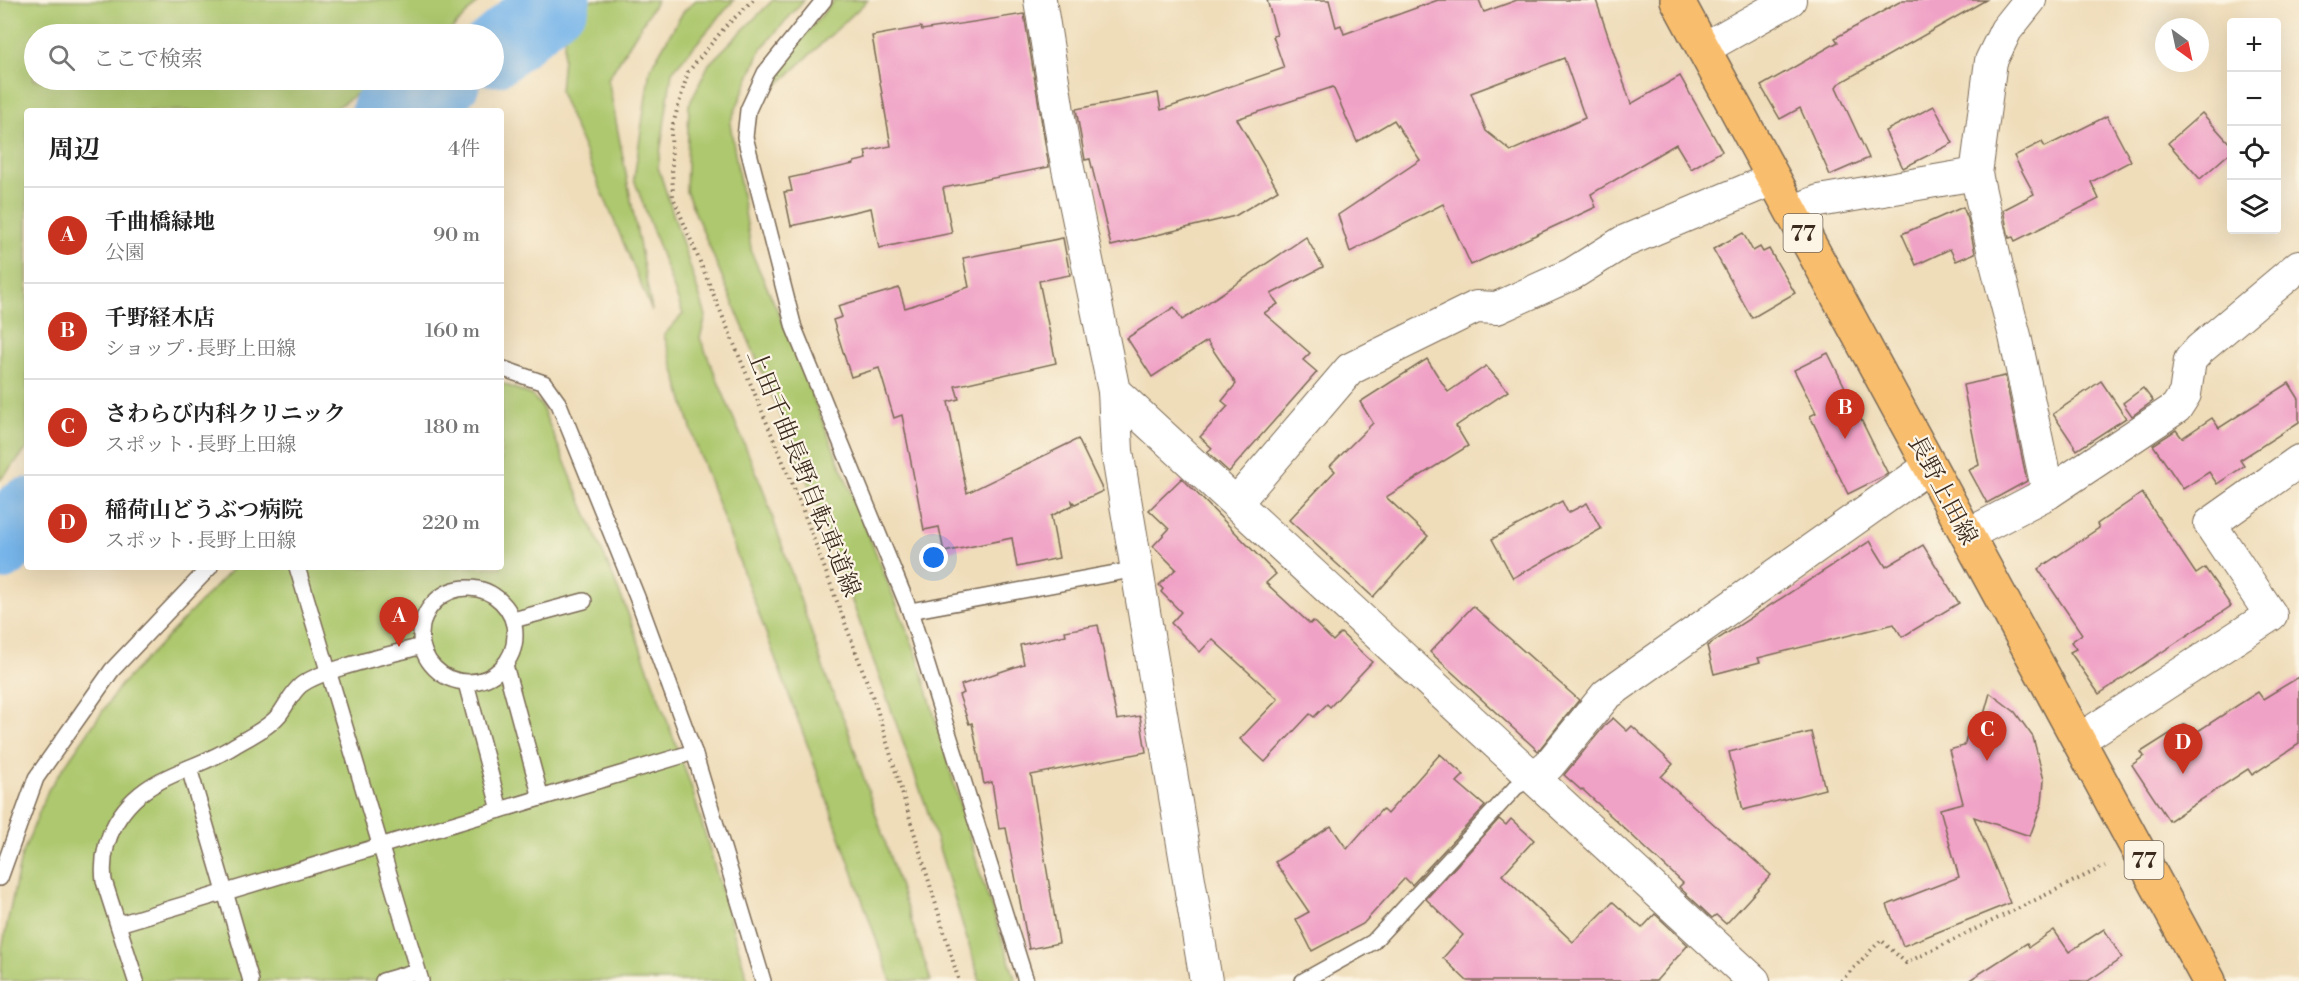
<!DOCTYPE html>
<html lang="ja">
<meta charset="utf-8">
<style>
body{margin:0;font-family:"Libre Bodoni","Noto Serif JP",serif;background:#f6f6f6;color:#222}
.controls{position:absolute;right:18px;top:18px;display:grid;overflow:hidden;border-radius:6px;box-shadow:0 6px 24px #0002}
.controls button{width:54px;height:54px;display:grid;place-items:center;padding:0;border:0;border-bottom:2px solid #e0e0e0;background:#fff;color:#222;font:30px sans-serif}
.compass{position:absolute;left:2155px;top:18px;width:54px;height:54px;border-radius:50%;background:#fff;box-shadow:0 6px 24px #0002;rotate:147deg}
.you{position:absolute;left:934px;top:558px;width:21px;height:21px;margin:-15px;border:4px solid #fff;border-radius:50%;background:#1a73e8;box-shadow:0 0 0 9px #1a73e833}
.badge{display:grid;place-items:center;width:39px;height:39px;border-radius:50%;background:#c8321e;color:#fff;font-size:20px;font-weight:700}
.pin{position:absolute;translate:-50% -50px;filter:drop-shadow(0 2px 3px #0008)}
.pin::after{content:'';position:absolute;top:32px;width:21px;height:18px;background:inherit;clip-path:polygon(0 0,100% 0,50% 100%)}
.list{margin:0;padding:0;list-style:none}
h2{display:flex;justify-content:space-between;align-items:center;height:78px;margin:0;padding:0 24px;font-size:26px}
h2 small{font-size:20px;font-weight:400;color:#767676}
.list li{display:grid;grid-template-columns:39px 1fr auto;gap:18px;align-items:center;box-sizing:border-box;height:96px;padding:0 24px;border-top:2px solid #e0e0e0}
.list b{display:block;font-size:22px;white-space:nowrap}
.list p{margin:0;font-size:20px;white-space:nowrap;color:#767676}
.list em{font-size:20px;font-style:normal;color:#767676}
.icon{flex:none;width:33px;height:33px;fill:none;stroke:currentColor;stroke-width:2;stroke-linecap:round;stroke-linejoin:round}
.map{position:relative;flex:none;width:2299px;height:981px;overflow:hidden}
.search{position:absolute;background:#fff;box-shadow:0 6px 24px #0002;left:24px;top:24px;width:480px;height:66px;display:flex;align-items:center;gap:15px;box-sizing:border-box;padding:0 21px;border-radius:33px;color:#767676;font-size:22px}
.panel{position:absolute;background:#fff;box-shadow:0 6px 24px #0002;left:24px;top:108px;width:480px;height:462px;border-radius:6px}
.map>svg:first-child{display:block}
.green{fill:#adc86e;stroke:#747946;stroke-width:1.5}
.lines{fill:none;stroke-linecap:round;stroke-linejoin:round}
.river{stroke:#77b5ea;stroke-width:69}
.building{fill:#f0a1c6;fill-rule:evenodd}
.service-casing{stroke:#7a6955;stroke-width:18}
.minor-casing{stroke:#7a6955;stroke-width:34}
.primary-casing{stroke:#7a6955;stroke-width:36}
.path{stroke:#7a6955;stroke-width:4;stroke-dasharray:1.5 4.5;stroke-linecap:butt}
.service{stroke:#fff;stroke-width:15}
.minor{stroke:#fff;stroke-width:32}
.primary{stroke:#f9be6d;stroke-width:33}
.labels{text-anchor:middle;stroke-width:4.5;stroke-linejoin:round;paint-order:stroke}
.shield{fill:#fcf5e5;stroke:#75675a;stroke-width:1.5}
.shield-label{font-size:22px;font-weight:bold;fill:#3b2a1e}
.street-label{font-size:24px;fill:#3b2a1e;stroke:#fcf5e5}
</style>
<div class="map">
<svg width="2299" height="981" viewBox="0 0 2299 981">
<rect width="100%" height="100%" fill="#fcf5e5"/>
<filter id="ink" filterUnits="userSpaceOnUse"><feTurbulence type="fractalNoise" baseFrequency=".0167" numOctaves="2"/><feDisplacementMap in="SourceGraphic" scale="12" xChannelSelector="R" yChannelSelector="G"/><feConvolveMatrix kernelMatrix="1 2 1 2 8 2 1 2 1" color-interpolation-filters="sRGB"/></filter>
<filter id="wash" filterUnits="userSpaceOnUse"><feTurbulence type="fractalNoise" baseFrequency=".008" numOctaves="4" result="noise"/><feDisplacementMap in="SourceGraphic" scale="24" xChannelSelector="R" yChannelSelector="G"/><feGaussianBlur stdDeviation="1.35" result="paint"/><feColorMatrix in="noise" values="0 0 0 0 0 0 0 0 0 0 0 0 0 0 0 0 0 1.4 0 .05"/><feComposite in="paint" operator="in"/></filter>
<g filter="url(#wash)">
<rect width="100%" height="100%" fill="#efddba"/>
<g class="green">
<polygon points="0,0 480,0 453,28 444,34 34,34 34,80 377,80 331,111 27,111 27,449 0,480"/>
<polygon points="568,0 657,0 608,79 652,311 560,92"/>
<polygon points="696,0 734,0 672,72 658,167 706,316 700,338 763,489 827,679 846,724 931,981 891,981 809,749 696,445 664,335 683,314 634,179 650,69 683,12"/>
<polygon points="773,0 804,0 761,49 730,123 752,254 780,316 917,655 979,870 1016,981 980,981 926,806 814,496 686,191 689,105 709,64"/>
<polygon points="834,0 868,0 769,93 766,82"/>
<polygon points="501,383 531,395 541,405 626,608 691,786 748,981 1,981 2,948 21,858 48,790 120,686 234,567 501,567"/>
</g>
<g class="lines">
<g class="river">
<polyline points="494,52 556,0"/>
<polyline points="386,111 446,80"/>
<polyline points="0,546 27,512"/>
</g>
</g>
<g id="blocks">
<g class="building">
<path d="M1267 0H1329L1336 27 1341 25 1344 34 1438 0H1479L1484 12 1517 0H1596L1631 104 1680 76 1722 151 1691 169 1676 144 1591 194 1596 207 1471 265 1443 204 1350 252 1338 215 1420 160 1394 120 1357 142 1333 87 1237 119 1278 190 1235 216 1111 246 1090 159 1085 160 1076 109 1158 93 1161 110 1284 68 1273 36 1277 35ZM1564 58 1585 118 1511 151 1486 131 1471 93Z"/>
<polygon points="1903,0 1986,0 1838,84 1836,87 1869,158 1830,175 1800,108 1780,119 1761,86 1838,42 1835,38"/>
<polygon points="1024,14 1049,167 943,188 952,233 879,248 871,208 791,226 784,192 792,191 789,178 854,164 854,162 867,159 865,151 891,146 872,36 921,27 922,30"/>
<polygon points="1934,106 1953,143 1903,168 1885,131"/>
<polygon points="2202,113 2232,146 2232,151 2200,179 2168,143"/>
<polygon points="2107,116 2131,161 2091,182 2099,199 2015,241 2013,237 2009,238 2003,210 2034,194 2014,156 2042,142 2045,147"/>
<polygon points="1963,207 1968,219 1975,253 1956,261 1950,249 1916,265 1902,234"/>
<polygon points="1743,233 1753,251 1760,247 1763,252 1769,249 1795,293 1752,318 1713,249"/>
<polygon points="1306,237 1323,267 1271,294 1278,304 1264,313 1310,353 1303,360 1317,372 1229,472 1207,452 1212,448 1200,437 1228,406 1222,401 1236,384 1207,341 1152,377 1127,338 1174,307 1182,320"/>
<polygon points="1063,238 1070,275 1039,281 1056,363 955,386 959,399 948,402 967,493 1078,439 1103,491 1075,504 1072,501 1073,505 1051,516 1059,558 1017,567 1012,538 944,552 939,527 924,530 902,415 894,418 879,368 851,377 833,320 842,317 838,306 899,288 905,308 969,287 963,258"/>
<polygon points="1828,353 1888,474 1848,494 1810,416 1816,413 1794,370"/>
<polygon points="1427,359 1448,392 1486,366 1508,391 1456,426 1468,446 1386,497 1428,536 1373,597 1289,520 1335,471 1330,466 1373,423 1360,402"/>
<polygon points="2005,376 2027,481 1987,503 1969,470 1979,465 1963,385"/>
<polygon points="2101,381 2126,418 2077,450 2053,414"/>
<polygon points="2289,383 2299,399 2299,422 2240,460 2244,466 2217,484 2209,472 2183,489 2153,445 2176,430 2182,438 2212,418 2219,428"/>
<polygon points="2143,388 2153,401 2132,416 2123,403"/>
<polygon points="1182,478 1276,574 1266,583 1310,624 1313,621 1333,641 1341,633 1372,662 1330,707 1327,704 1314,717 1310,714 1265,762 1240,739 1278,699 1212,639 1200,652 1171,623 1181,612 1161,592 1163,589 1159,585 1176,569 1153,546 1169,529 1149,510"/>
<polygon points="2142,493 2196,574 2205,568 2231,606 2099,694 2070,652 2076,649 2071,642 2082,634 2038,569 2099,528 2097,524"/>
<polygon points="1562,501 1568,513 1587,503 1601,529 1513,578 1492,539"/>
<polygon points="1870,541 1886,567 1923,545 1959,603 1902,637 1894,624 1758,658 1760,662 1714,674 1707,646"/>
<polygon points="1473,606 1579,700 1538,751 1430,652"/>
<polygon points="1098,625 1117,720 1140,716 1146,752 1031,775 1059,943 1029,949 1006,828 999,829 992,782 984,784 972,723 969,724 959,695 964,693 961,685 1024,664 1020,645 1066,635 1065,631"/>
<polygon points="2299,677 2299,744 2252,775 2248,769 2169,821 2132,765 2144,756 2141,752 2185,724 2192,735 2258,692 2263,699"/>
<polygon points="1990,693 2015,712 2033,737 2044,780 2042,803 2030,836 1974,817 2010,903 1903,946 1887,905 1959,877 1940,809 1963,803 1949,750 1964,746 1968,731 1983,718"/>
<polygon points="1613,718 1627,731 1632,726 1673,764 1661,777 1771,875 1726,924 1716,915 1712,918 1679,887 1683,883 1582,789 1581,790 1564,775 1606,724"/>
<polygon points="1811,732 1825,789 1743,810 1729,752"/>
<polygon points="1440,754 1464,775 1457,782 1485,806 1412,885 1405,878 1363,924 1312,951 1296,919 1309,912 1275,862 1331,826 1347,849 1382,809 1387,814"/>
<polygon points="1499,819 1506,825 1511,819 1534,840 1502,875 1573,942 1613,902 1642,928 1655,914 1688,945 1656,981 1467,981 1443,958 1463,935 1426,899"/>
<polygon points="2104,929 2122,958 2088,981 1968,981 2027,943 2029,947 2054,930 2069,952"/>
</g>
</g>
</g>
<g filter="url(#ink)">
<use href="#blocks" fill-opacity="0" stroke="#7a6955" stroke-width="1.5"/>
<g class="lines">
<defs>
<g id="service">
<polyline points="824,0 765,73 748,110 745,137 794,328 910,611 1026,981"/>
<polyline points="501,368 544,383 559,404 637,597 694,752 763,981"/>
<polyline points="297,567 421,981"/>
<circle cx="468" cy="635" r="47"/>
<polyline points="910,611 1137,569"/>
<polyline points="513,620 584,601"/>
<polyline points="505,665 541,798"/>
<polyline points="466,683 500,810"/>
<polyline points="189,768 251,981"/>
<polyline points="0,878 36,778 112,670 210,567"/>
<polyline points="119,924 694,752"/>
<path d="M136 981 104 881C99 839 122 801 160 781 184 768 211 761 234 746 249 737 268 728 279 715 286 706 292 692 301 685 322 669 394 654 422 646"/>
<polyline points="383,981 417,971"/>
<polyline points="1303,981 1373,942 1516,787 1534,777"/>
</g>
<g id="minor">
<polyline points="1040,0 1064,149 1114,391 1754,981"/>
<polyline points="2030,0 2006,30 1991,61 1976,174 1997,267 2015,336 2048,493"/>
<polyline points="1703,49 1790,0"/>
<polyline points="1792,212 1819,201 1976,174"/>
<polyline points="1114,391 1117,451 1206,981"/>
<polyline points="1236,503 1350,369 1476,307 1497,308 1572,274 1623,242 1773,179"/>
<polyline points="1967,535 2048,493 2176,408 2185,394 2190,360 2200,349 2299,266"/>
<polyline points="2079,740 2271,615 2210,524 2299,461"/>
<polyline points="1534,777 1549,765 1606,695 1930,466"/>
</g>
<polyline id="primary" points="1677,0 2209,981"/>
</defs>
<use href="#service" class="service-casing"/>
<use href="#minor" class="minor-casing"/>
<use href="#primary" class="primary-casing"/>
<g class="path">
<polyline points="753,0 726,26 688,72 671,131 673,197 801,505 876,706 959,981"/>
<polyline points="1841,981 1881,940 1906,963 2105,866"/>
</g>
<use href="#service" class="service"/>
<use href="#minor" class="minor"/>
<use href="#primary" class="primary"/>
</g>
</g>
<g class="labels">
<g class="shield">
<rect x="1783.5" y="214" width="39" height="38" rx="4.5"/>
<rect x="2124.5" y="841" width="39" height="38" rx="4.5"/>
</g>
<g class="shield-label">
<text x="1803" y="241">77</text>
<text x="2144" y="868">77</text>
</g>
<g class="street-label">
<text transform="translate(804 473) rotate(68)" y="8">上田千曲長野自転車道線</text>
<text transform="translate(1943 490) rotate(62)" y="8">長野上田線</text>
</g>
</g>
</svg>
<div class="controls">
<button>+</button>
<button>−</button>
<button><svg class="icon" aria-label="locate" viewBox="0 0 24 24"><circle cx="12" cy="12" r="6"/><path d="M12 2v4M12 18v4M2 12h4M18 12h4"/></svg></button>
<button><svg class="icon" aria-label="layers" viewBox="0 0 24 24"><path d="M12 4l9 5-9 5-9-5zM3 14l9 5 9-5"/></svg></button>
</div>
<svg class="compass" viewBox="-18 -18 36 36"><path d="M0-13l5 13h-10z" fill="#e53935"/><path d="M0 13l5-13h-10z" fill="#767676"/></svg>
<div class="you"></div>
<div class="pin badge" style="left:399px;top:647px">A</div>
<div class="pin badge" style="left:1845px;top:439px">B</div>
<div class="pin badge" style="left:1987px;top:761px">C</div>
<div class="pin badge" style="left:2183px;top:774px">D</div>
<div class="search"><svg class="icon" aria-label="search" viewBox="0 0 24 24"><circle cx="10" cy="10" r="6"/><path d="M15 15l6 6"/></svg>ここで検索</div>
<section class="panel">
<h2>周辺<small>4件</small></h2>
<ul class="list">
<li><span class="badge">A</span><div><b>千曲橋緑地</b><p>公園</p></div><em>90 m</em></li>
<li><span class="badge">B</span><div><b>千野経木店</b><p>ショップ · 長野上田線</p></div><em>160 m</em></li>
<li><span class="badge">C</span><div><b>さわらび内科クリニック</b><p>スポット · 長野上田線</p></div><em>180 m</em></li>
<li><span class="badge">D</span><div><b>稲荷山どうぶつ病院</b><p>スポット · 長野上田線</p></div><em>220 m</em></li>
</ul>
</section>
</div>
